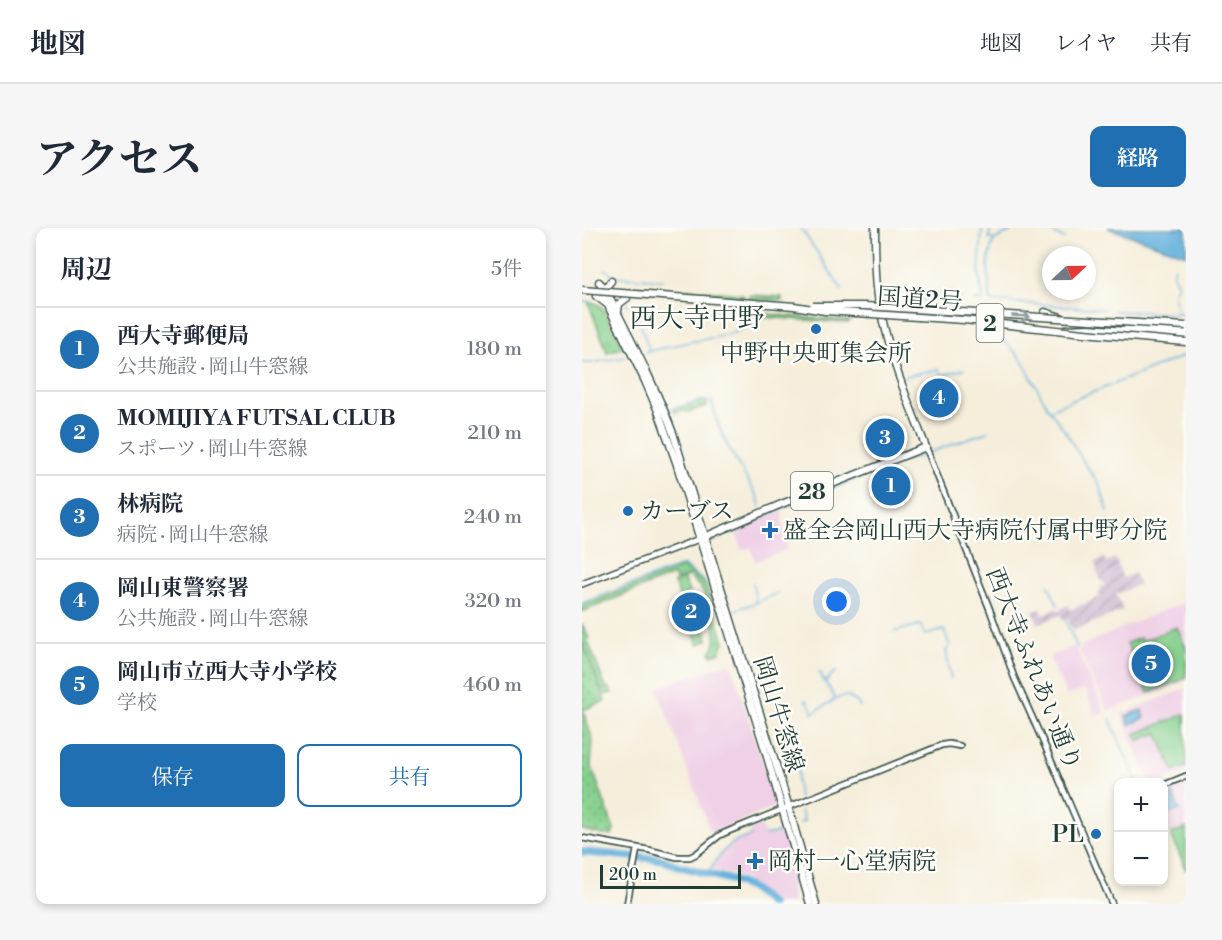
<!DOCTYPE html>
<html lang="ja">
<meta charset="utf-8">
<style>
body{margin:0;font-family:"Libre Bodoni","Noto Serif JP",serif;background:#f6f6f7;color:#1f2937}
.controls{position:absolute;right:18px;bottom:18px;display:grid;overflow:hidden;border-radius:12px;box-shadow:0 3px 9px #0003}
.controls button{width:54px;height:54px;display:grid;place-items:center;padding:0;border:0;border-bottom:2px solid #e0e1e3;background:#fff;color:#1f2937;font:30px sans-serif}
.compass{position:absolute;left:460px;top:18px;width:54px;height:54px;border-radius:50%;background:#fff;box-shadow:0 3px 9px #0003;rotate:68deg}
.scale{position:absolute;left:18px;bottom:15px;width:141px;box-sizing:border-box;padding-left:6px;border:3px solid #1f3d34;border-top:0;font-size:16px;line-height:21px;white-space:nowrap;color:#1f3d34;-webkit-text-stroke:4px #fdfcf7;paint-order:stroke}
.you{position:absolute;left:255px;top:374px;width:21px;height:21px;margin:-15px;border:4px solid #fff;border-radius:50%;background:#1a73e8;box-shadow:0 0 0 9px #1a73e833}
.badge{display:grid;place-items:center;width:39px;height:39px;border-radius:50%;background:#1f6fb2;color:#fff;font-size:20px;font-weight:700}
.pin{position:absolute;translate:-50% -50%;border:3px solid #fff;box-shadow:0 2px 6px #0006}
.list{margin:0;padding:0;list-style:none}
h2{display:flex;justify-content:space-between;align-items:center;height:78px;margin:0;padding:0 24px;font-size:26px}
h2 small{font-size:20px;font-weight:400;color:#747a83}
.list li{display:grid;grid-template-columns:39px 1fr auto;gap:18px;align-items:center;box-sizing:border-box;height:84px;padding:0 24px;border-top:2px solid #e0e1e3}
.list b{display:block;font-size:22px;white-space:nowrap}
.list p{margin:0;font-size:20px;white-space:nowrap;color:#747a83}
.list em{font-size:20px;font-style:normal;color:#747a83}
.actions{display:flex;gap:12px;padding:18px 24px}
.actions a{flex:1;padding:14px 0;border:2px solid #1f6fb2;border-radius:12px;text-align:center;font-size:21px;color:#1f6fb2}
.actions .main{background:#1f6fb2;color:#fff}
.map{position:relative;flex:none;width:604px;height:676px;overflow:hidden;border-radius:12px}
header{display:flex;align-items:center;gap:36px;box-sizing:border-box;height:84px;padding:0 30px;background:#fff;border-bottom:2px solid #e0e1e3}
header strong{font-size:28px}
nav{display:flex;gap:33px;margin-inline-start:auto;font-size:21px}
.intro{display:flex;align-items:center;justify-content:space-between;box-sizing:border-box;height:144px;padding:0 36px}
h1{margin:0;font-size:42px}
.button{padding:15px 27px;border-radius:12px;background:#1f6fb2;color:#fff;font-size:21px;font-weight:700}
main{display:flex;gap:36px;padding:0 36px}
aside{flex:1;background:#fff;border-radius:12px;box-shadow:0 3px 9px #0003}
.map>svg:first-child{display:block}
.built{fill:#efd0e6}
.industrial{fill:url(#industrial-furrows)}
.grass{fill:url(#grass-tufts);stroke:#528660;stroke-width:1.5}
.park{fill:url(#park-dots);stroke:#528660;stroke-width:1.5}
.pitch{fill:#84cf8c;stroke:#528660;stroke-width:1.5}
.water{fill:#61afdb;stroke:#407688;stroke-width:1.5}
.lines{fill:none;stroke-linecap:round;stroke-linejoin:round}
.stream{stroke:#61afdb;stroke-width:1.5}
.river{stroke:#61afdb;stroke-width:8}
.tertiary-casing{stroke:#3f584d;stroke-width:8}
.secondary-casing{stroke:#3f584d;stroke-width:8}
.primary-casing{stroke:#3f584d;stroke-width:9}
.trunk-casing{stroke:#3f584d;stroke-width:9}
.tertiary{stroke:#fff;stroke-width:4.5}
.secondary{stroke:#fff;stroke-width:5}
.primary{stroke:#fff;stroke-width:6}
.trunk{stroke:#fff;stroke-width:6}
.trunk-bridge-casing{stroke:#3f584d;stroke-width:9;stroke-linecap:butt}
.trunk-bridge{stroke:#fff;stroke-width:6}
.oneway{stroke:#8f9e9a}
.poi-dot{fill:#1f6fb2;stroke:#fdfcf7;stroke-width:2}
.labels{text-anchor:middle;stroke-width:5;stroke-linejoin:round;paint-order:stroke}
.shield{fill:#fdfcf7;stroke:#62766e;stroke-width:1.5}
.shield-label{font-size:22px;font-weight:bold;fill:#1f3d34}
.street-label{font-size:24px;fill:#1f3d34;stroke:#fdfcf7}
.poi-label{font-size:24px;fill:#1f3d34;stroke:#fdfcf7;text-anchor:start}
.quarter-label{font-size:27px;fill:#1f3d34;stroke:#fdfcf7}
</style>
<header>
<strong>地図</strong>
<nav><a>地図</a><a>レイヤ</a><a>共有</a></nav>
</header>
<div class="intro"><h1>アクセス</h1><a class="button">経路</a></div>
<main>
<aside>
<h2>周辺<small>5件</small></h2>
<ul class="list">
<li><span class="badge">1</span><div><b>西大寺郵便局</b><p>公共施設 · 岡山牛窓線</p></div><em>180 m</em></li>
<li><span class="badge">2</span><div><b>MOMIJIYA FUTSAL CLUB</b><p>スポーツ · 岡山牛窓線</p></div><em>210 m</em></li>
<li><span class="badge">3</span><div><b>林病院</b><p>病院 · 岡山牛窓線</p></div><em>240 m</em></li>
<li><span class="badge">4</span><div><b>岡山東警察署</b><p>公共施設 · 岡山牛窓線</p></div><em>320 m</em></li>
<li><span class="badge">5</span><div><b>岡山市立西大寺小学校</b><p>学校</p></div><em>460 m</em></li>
</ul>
<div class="actions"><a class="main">保存</a><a>共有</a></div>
</aside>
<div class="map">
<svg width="604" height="676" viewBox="0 0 604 676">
<defs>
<pattern id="industrial-furrows" width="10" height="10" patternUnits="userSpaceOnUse" patternTransform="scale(1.5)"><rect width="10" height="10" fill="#cdbed2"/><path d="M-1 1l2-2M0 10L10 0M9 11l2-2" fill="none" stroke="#a69cab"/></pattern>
<pattern id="grass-tufts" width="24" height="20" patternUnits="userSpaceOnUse" patternTransform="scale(1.5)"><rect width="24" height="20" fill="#84cf8c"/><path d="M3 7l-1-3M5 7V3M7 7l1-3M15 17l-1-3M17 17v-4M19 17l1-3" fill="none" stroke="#6ba973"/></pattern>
<pattern id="park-dots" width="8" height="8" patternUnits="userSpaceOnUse" patternTransform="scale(1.5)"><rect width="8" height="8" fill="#84cf8c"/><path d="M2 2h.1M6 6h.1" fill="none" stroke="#6ba973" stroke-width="1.8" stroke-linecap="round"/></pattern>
</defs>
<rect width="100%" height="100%" fill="#fdfcf7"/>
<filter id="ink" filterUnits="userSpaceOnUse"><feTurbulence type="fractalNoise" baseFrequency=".0167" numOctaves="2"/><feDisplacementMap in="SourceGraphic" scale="12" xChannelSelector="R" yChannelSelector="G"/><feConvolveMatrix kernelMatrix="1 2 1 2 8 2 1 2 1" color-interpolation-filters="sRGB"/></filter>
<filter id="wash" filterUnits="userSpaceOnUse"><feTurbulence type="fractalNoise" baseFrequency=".008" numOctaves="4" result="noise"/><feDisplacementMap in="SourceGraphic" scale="24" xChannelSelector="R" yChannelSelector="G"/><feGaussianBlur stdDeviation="1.35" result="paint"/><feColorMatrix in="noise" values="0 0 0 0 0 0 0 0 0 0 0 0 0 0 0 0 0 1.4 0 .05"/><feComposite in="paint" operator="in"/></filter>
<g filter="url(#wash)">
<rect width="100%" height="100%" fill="#f5eedb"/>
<g class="built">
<polygon points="200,282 201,300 206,321 173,334 169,320 159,322 155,306 177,294 178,290"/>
<polygon points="604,375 604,453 526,483 497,422 499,420 498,418 589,379"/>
<polygon points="493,418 523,484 514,488 503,461 485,468 468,432 469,428"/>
<polygon points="145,436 150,438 193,574 192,579 137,602 130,608 75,460"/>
<polygon points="604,460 604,544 579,554 567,554 539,486"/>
<polygon points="604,552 604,644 582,591 582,562"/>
<polygon points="194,594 200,597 217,655 209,656 209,676 197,676 164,653 165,651 130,641 141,625 148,618 155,613 170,608 167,600 178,596 183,608 196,607"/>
</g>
<polygon class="industrial" points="522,330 524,334 533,330 541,350 552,345 557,357 534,366 541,382 491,403 486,392 481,393 479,387 456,396 451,383 459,381 461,386 473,381 477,382 486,377 488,382 518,369 516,364 519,363 518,359 523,357 522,354 520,355 514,341 515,340 513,334"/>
<g class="grass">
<polygon points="47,58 91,61 94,66 47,62"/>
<polygon points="103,61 160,66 162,68 161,71 100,66 100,63"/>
<polygon points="168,67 200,69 200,73 166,71"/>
<polygon points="6,74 14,75 21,80 41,120 25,124"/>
<polygon points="162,84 268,93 266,95 164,88 162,86"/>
<path d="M101 339 124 357 142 414 138 424 130 427 128 424C131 420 132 420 133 415 135 403 127 373 120 362 116 356 111 352 106 348L94 352 91 347 0 384V378Z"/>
<polygon points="0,396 7,410 5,411 24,460 27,459 30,465 23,467 21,461 19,462 0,412"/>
</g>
<g class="park">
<polygon points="117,173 124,173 125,178 106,184 101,183 93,185 91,181"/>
<polygon points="0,413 23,473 1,482 11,513 9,537 32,601 30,607 21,607 0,602"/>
</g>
<g class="pitch">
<polygon points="102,351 126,412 116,416 92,355"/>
<polygon points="595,399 604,420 604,450 566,465 545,415 558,410 560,413"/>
<polygon points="603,486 604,539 592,544 575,505 556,513 553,506"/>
<polygon points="604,600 604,643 589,606"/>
</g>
<g class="water">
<polygon points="526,0 604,0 604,27"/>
<polygon points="560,482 563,490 547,497 544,488"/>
<polygon points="591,566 598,582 588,586 582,570"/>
</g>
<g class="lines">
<g class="stream">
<polyline points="219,0 260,62"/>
<polyline points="400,0 397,44 401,72"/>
<path d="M408 0 407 10 412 12C403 34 406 50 409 73"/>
<polyline points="467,0 471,5 482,11"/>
<polyline points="412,12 436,0"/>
<polyline points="593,39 591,47 596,57 592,64 595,83 597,86 604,86"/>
<polyline points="23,41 31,48 81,52"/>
<polyline points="392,72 401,72"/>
<polyline points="0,73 10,74"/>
<polyline points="337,73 366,64 380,70"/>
<polyline points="408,73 523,81"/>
<polyline points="44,76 52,77 67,122"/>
<polyline points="533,83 597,86"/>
<polyline points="419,110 439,130 466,180 483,203 503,236 517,256 526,283"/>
<path d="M63 124C78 121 93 117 108 114 136 108 150 109 175 93"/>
<polyline points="0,135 9,135 43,129"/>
<path d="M322 149C334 145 346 144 357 141L360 147 382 141"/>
<path d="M88 181C102 177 115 172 130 174 136 209 159 239 176 270L178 279"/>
<polyline points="469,181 604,127"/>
<path d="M147 306C157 305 167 298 176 293L177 290 299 241 341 227 387 210 406 204"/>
<polyline points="171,355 174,375"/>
<polyline points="466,356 476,378"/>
<polyline points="0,375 101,337 123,354"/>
<polyline points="153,382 173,375 196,365"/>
<polyline points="484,394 495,419"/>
<polyline points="312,404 337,397 339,398 343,407 362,402 368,418 364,423 369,451"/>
<polyline points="237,444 253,470"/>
<polyline points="245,453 250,446 254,444"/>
<polyline points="223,473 225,472 231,484"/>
<polyline points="229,486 254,471 264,468 275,474 278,479"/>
<polyline points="528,491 555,554"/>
<polyline points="209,502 214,514 218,529 215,553 217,570"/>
<polyline points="218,595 222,593 219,583"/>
<polyline points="199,604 202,603"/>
<polyline points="183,607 196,605"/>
<path d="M128 642C140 623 147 613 170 608"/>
<polyline points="126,646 126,645"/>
</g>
<polyline class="river" points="0,624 78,631 97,638 152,653 169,660 189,676"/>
</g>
</g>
<g filter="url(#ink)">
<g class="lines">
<defs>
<g id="tertiary">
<polyline points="344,219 408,382 432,449 463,518 530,676"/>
<polyline points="582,557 604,548"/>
<polyline points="0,610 67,622 95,629 108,629 114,626 138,607 147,603 360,517 367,516 378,518"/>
<polyline points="45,676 55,621"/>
</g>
<polyline id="secondary" points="0,356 117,311"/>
<g id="primary">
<polyline points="29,53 23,60 23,69 28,82 63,153 76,183 94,234 180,512 228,676"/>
<path d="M17 54 23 60C47 108 72 155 91 205L203 566 234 676"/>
<polyline points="14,68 26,77"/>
<polyline points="36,83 37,76 45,70"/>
<path d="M120 310 202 275 344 219C325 171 304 120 296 69 293 46 293 23 293 0"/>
</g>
<g id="trunk">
<polyline points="463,84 479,89"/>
<polyline points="545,99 604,103"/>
<polyline points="483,101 507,100 604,108"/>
</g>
</defs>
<use href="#tertiary" class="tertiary-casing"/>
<use href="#secondary" class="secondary-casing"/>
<use href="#primary" class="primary-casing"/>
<use href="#trunk" class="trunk-casing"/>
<use href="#tertiary" class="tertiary"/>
<use href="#secondary" class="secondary"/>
<use href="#primary" class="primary"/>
<use href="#trunk" class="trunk"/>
<defs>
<g id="trunk-bridge">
<polyline points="0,62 212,78 243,83 382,92 502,105 604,114"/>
<polyline points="231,78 283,78 604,98"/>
</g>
</defs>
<use href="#trunk-bridge" class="trunk-bridge-casing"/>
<use href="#trunk-bridge" class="trunk-bridge"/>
</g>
<defs><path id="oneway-shaft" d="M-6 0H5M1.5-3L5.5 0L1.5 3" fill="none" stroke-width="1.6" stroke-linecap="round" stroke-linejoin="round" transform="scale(1.5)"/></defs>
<use class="oneway" href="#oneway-shaft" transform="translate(439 88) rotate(3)"/>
</g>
<g class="poi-dot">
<circle cx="234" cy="101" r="6"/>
<circle cx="46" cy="283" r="6"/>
<path d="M185 293h6v6h6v6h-6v6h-6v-6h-6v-6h6z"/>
<circle cx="514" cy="606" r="6"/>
<path d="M170 624h6v6h6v6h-6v6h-6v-6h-6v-6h6z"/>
</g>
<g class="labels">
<g class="shield">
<rect x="394.5" y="76" width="27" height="38" rx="4.5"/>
<rect x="209" y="244" width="42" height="38" rx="4.5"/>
</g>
<g class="shield-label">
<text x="408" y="103">2</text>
<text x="230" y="271">28</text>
</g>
<g class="street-label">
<text transform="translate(338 71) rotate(4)" y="8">国道2号</text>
<text transform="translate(452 441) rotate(68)" y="8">西大寺ふれあい通り</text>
<text transform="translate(197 486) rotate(73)" y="8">岡山牛窓線</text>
</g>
<g class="poi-label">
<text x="234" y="133" text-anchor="middle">中野中央町集会所</text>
<text x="58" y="291">カーブス</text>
<text x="201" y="310">盛全会岡山西大寺病院付属中野分院</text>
<text x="502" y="614" text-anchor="end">PL</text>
<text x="186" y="641">岡村一心堂病院</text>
</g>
<g class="quarter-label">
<text x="115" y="99">西大寺中野</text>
</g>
</g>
</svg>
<div class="controls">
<button>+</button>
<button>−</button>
</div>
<svg class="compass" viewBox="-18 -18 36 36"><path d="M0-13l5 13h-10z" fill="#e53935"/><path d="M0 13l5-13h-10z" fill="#747a83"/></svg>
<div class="scale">200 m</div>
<div class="you"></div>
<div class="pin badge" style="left:309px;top:258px">1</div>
<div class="pin badge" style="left:109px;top:384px">2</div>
<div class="pin badge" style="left:303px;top:210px">3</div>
<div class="pin badge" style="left:357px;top:170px">4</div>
<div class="pin badge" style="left:569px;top:436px">5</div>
</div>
</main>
